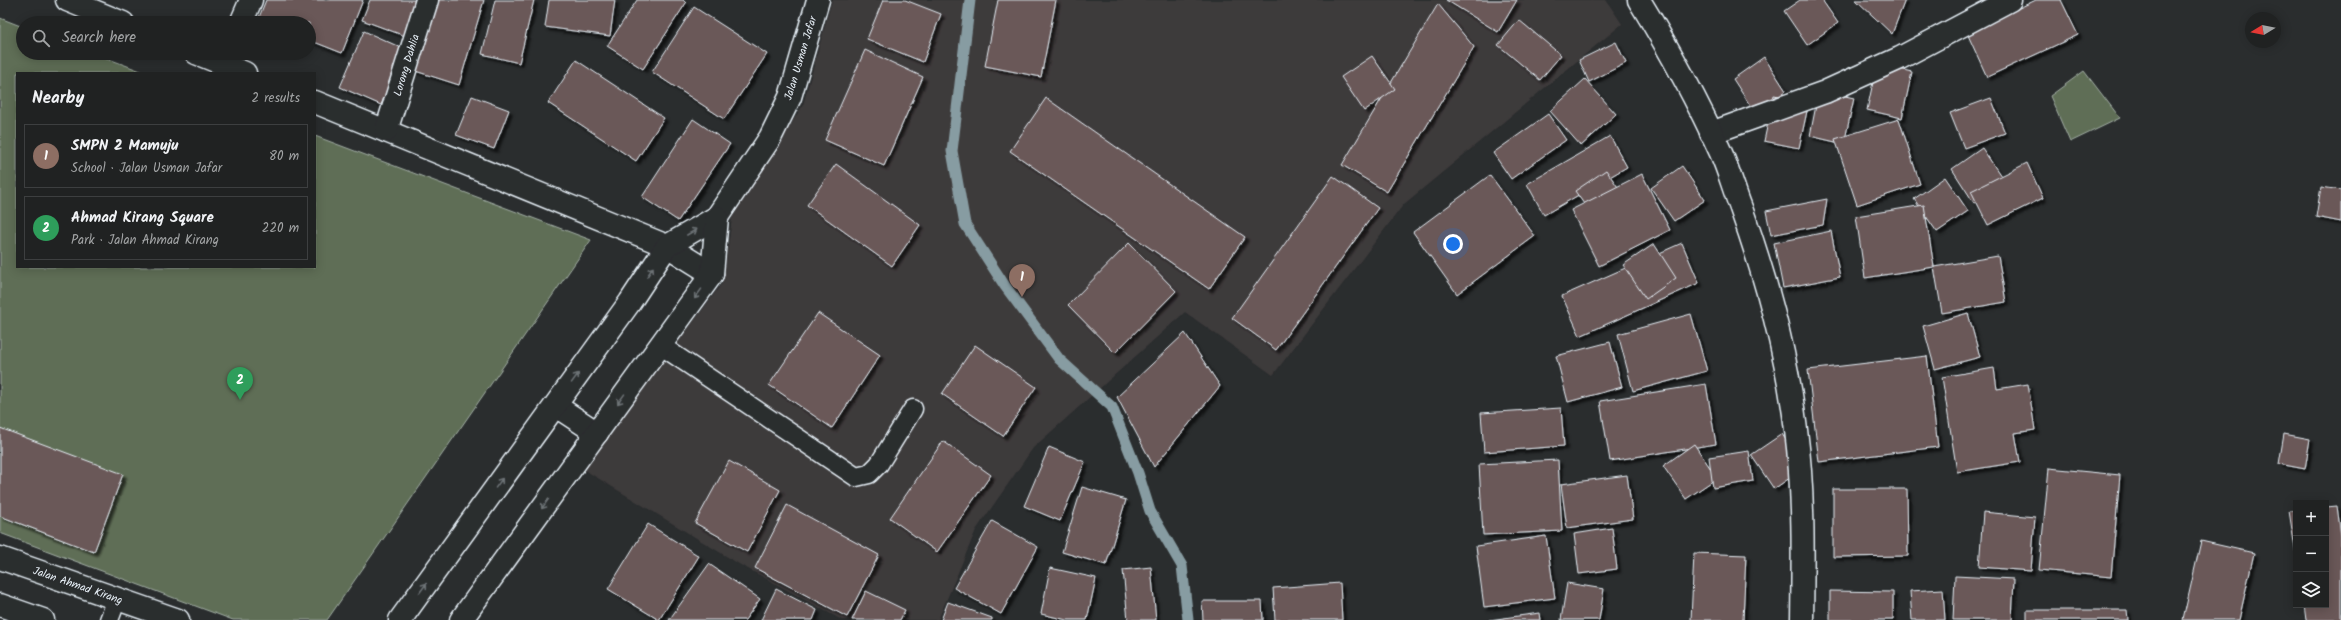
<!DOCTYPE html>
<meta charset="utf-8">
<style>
body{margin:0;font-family:Kalam,sans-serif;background:#282a2a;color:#f1f3f6}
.controls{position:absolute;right:12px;bottom:12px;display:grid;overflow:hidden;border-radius:0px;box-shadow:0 2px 10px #0003}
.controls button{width:36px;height:36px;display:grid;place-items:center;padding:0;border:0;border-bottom:1px solid #3d3f40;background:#202222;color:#f1f3f6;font:20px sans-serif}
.compass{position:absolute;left:2245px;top:12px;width:36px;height:36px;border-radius:50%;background:#202222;box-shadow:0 2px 10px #0003;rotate:260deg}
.you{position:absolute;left:1453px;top:244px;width:14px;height:14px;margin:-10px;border:3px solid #fff;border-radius:50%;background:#1a73e8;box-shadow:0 0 0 6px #1a73e833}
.badge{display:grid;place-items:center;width:26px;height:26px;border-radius:50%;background:#ff9aa2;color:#fff;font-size:13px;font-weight:700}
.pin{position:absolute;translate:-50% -33px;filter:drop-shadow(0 1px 2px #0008)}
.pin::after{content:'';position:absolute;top:21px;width:14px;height:12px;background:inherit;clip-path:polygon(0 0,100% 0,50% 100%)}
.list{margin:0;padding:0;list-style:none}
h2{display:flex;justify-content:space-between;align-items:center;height:52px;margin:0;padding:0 16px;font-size:17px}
h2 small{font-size:13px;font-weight:400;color:#a2a4a5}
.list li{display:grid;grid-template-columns:26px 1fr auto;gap:12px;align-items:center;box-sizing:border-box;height:64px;margin:0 8px 8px;padding:0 8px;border:1px solid #3d3f40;border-radius:0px}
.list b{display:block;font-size:15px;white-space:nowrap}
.list p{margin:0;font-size:13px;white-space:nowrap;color:#a2a4a5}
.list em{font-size:13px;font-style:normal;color:#a2a4a5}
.icon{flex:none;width:22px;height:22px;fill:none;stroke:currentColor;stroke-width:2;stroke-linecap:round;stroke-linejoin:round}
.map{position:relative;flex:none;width:2341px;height:620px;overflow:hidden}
.search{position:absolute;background:#202222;box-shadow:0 2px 10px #0003;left:16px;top:16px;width:300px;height:44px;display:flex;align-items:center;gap:10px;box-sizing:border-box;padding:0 14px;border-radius:22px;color:#a2a4a5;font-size:15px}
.panel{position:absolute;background:#202222;box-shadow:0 2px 10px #0003;left:16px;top:72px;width:300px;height:196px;border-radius:0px}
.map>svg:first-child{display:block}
.built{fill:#3e3a3b}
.green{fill:#5f6e56;stroke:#a4b0a7}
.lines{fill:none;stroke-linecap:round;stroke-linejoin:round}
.stream{stroke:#879ca2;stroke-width:11}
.building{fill:#6b5858;stroke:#e8f1f8;filter:url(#shadow)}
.service-casing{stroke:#e8f1f8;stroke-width:21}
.minor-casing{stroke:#e8f1f8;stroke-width:25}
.tertiary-casing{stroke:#e8f1f8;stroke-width:25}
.secondary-casing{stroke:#e8f1f8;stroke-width:25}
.service{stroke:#2a2d2e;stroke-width:18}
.minor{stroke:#2a2d2e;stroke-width:22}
.tertiary{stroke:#2a2d2e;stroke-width:22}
.secondary{stroke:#2a2d2e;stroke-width:22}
.oneway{stroke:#6c7275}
.labels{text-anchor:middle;stroke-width:4;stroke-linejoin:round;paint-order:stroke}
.street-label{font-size:11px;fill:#e8f1f8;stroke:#2a2d2e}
</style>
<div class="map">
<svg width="2341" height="620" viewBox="0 0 2341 620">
<defs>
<filter id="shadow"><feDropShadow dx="3.5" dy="3.5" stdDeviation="1" flood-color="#0009"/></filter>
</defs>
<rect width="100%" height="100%" fill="#2a2d2e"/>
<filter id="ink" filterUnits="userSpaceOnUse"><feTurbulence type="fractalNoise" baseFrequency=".025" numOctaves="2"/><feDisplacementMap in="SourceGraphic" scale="8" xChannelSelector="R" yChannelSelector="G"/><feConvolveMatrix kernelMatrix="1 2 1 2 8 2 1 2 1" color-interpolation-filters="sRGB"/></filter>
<g filter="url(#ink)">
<polygon class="built" points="832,0 1606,0 1622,24 1404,204 1273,375 1185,312 1033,448 976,530 938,620 842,620 739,564 583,469 723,282 732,218 803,105"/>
<g class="green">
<polygon points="0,18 23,27 23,53 93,53 146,73 17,73 17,267 315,267 315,136 591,240 327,620 233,620 0,533"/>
<polygon points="2084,71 2120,118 2070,142 2050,96"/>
</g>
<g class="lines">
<polyline class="stream" points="970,0 952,151 965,224 1005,286 1059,359 1112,407 1138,473 1150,511 1182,566 1188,620"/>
</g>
<g class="building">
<polygon points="266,0 363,0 342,53 309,40 309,23 266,23 258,20"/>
<polygon points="370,0 418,0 405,36 362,20"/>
<polygon points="430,0 484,0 459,85 409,69"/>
<polygon points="495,0 534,0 519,63 482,54"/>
<polygon points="549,0 615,0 610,36 545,27"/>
<polygon points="637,0 683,0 686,3 643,69 607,46"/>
<polygon points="883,0 905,0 941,14 923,62 867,39"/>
<polygon points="998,0 1056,0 1041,77 985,66"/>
<polygon points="1446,0 1517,0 1498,32"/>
<polygon points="1800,0 1822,0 1838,23 1807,45 1784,11"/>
<polygon points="1856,0 1905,0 1892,34"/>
<polygon points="2036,0 2061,0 2078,35 1987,77 1967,33"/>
<polygon points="1438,4 1474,47 1387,192 1342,165"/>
<polygon points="694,7 767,54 724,119 652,72"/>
<polygon points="1519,20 1561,55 1540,80 1498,45"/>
<polygon points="364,31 404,49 381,105 340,87"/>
<polygon points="1616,42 1626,63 1589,82 1579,60"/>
<polygon points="865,50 923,77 884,166 825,140"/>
<polygon points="1372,56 1395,89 1364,111 1341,77"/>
<polygon points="1764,57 1786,91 1755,113 1733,79"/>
<polygon points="576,60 664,118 636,161 548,103"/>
<polygon points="1877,64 1912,72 1902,118 1867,110"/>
<polygon points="1585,79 1616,114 1581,146 1550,111"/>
<polygon points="1819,90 1854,98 1844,144 1810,136"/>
<polygon points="1774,95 1809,102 1799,148 1764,141"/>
<polygon points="472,96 509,110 494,149 456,135"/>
<polygon points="1046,98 1245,237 1209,289 1010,151"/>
<polygon points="1991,98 2005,133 1964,148 1950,113"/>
<polygon points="1548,114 1566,140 1511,179 1493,153"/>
<polygon points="693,119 730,144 678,221 642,197"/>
<polygon points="1899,119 1920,184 1857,205 1835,139"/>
<polygon points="1610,136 1627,167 1544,215 1527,184"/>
<polygon points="1982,148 2005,182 1974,203 1952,169"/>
<polygon points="2027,163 2043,198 1988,225 1971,191"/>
<polygon points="836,164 920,225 892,266 807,205"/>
<polygon points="1682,166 1705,200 1674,221 1651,188"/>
<polygon points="1606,170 1629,203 1598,224 1575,191"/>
<polygon points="1642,174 1670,230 1599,266 1571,210"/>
<polygon points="1490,175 1535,236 1457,294 1413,232"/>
<polygon points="1333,176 1378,208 1276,350 1232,318"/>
<polygon points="1945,177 1968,211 1937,232 1914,199"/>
<polygon points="2321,187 2341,190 2341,222 2316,217"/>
<polygon points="1827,199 1823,225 1771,235 1766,211"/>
<polygon points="1924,205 1934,267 1865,278 1856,216"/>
<polygon points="1831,231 1840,277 1783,288 1774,243"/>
<polygon points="1129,243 1176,291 1115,353 1068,305"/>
<polygon points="1682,243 1699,283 1580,336 1562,296"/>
<polygon points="1654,244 1676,278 1646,299 1623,265"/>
<polygon points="1998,256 2006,302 1942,313 1934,267"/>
<polygon points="818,313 880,355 832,428 769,385"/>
<polygon points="1968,313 1980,357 1935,369 1923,326"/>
<polygon points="1691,314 1707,371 1633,391 1618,334"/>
<polygon points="1185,333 1220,386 1154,467 1117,397"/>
<polygon points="1610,342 1622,387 1568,402 1556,356"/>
<polygon points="975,345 1036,387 1003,436 942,394"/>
<polygon points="1927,356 1938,447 1819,462 1808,370"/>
<polygon points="1994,368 1997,389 2028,384 2035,430 2015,433 2020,462 1957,472 1942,377"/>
<polygon points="1706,384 1716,444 1610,461 1600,401"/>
<polygon points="1561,408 1564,446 1484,452 1481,413"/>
<polygon points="0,428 123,474 94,552 0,516"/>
<polygon points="1782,434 1804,468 1774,489 1751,455"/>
<polygon points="2284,434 2310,439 2305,469 2279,464"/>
<polygon points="943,441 991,475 937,552 890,518"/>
<polygon points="1694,444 1717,478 1686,499 1663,466"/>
<polygon points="1049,447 1085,462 1060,521 1024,506"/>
<polygon points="1749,451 1753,481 1713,488 1709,457"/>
<polygon points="1558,460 1562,531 1483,535 1479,464"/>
<polygon points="729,461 780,490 747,552 695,523"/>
<polygon points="2049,468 2120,475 2111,577 2039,570"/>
<polygon points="1627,475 1633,519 1567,528 1561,484"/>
<polygon points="1082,487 1126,500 1106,565 1062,552"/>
<polygon points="1833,489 1907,489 1908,556 1833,557"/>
<polygon points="787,505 879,555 847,617 755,568"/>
<polygon points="2337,506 2341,536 2341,620 2306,620 2304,605 2326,605 2326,507"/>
<polygon points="2289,511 2296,511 2296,555"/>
<polygon points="1983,512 2035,517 2031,571 1979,567"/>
<polygon points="992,521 1038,547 1001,614 954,588"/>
<polygon points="648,524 699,556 659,620 608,589"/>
<polygon points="1612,528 1617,569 1579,574 1574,534"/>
<polygon points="1546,536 1555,598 1484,607 1476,546"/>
<polygon points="2201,541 2254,553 2239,620 2183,620"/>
<polygon points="1694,553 1746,555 1743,620 1691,620"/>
<polygon points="709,564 760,599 745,620 669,620"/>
<polygon points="1151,567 1156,620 1128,620 1123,570"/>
<polygon points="1050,568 1096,578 1087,620 1067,620 1041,614"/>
<polygon points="1955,576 2014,579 2012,620 1953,620"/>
<polygon points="1340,583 1342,620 1275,620 1273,588"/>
<polygon points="1567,583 1604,589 1599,620 1561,620"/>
<polygon points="776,589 817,610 813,620 761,620"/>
<polygon points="1943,589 1945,620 1912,620 1910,591"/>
<polygon points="866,591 905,610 900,620 852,620"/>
<polygon points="1830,591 1893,592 1893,620 1830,620"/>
<polygon points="1202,601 1262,601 1263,620 1203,620"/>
<polygon points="948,602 992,618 992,620 941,620"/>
<polygon points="2027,610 2127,610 2128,620 2027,620"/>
<polygon points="1540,613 1541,620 1489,620"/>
</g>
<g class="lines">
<defs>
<g id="service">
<polyline points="660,345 856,477 869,474 879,464 913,409"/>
<polyline points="109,620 117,599"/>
</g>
<g id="minor">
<polyline points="67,0 123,23"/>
<polyline points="241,23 251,0"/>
<polyline points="196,53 245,73"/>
<polyline points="315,102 667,246 712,274"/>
<polyline points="386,131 427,0"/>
<polyline points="1711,133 1825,92 1900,58 2010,0"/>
<polyline points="556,406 597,433"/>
<polyline points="400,620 630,302 667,246 717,217 770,138 790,97 818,0"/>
<polyline points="461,620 712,274 717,217"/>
</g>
<path id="tertiary" d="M1639 0C1669 49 1697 100 1721 153 1729 171 1734 190 1741 208 1767 281 1787 354 1796 430 1804 493 1803 557 1802 620"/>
<g id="secondary">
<polyline points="0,558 178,620"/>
<polyline points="0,605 43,620"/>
</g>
</defs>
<use href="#service" class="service-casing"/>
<use href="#minor" class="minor-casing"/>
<use href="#tertiary" class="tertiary-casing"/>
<use href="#secondary" class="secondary-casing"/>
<use href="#service" class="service"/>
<use href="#minor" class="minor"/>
<use href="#tertiary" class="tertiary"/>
<use href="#secondary" class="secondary"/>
</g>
<defs><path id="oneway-shaft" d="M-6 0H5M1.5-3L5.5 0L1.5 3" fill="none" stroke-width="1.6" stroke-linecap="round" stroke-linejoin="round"/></defs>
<g class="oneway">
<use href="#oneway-shaft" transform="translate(692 232) rotate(-30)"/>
<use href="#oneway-shaft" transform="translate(650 272) rotate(-57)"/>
<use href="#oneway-shaft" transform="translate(698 294) rotate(126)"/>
<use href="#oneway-shaft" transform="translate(575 378) rotate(-54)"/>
<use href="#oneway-shaft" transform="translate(621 399) rotate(126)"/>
<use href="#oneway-shaft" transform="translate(499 483) rotate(-54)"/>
<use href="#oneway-shaft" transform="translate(545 504) rotate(126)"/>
<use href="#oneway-shaft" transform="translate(423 588) rotate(-54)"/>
</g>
</g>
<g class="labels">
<g class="street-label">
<text transform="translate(800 58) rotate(-73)" y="4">Jalan Usman Jafar</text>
<text transform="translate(406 65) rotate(-73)" y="4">Lorong Dahlia</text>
<text transform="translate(78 585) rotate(19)" y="4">Jalan Ahmad Kirang</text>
</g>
</g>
</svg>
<div class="controls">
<button>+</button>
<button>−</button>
<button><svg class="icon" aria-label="layers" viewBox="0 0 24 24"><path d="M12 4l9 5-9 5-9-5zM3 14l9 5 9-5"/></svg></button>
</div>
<svg class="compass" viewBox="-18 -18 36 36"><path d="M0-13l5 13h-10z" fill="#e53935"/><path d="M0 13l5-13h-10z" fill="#a2a4a5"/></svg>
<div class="you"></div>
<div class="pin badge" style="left:1022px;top:297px;background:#8d6e63">1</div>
<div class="pin badge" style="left:240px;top:400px;background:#2e9e5b">2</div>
<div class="search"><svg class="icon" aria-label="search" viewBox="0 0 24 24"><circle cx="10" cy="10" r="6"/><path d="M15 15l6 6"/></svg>Search here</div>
<section class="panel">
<h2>Nearby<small>2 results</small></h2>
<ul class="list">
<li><span class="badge" style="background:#8d6e63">1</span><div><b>SMPN 2 Mamuju</b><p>School · Jalan Usman Jafar</p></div><em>80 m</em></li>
<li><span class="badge" style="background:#2e9e5b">2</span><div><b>Ahmad Kirang Square</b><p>Park · Jalan Ahmad Kirang</p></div><em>220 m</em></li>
</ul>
</section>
</div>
